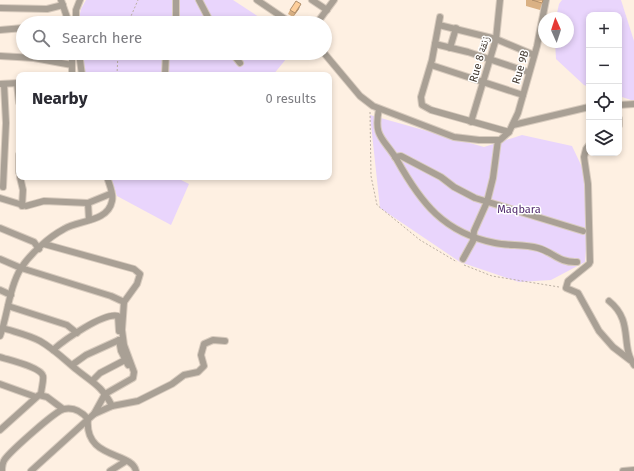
<!DOCTYPE html>
<meta charset="utf-8">
<style>
body{margin:0;font-family:"Fira Sans","Noto Naskh Arabic",sans-serif;background:#f7f7f7;color:#2b2b33}
.controls{position:absolute;right:12px;top:12px;display:grid;overflow:hidden;border-radius:8px;box-shadow:0 2px 6px #0003}
.controls button{width:36px;height:36px;display:grid;place-items:center;padding:0;border:0;border-bottom:1px solid #e1e1e2;background:#fff;color:#2b2b33;font:20px sans-serif}
.compass{position:absolute;left:538px;top:12px;width:36px;height:36px;border-radius:50%;background:#fff;box-shadow:0 2px 6px #0003;rotate:357deg}
.list{margin:0;padding:0;list-style:none}
h2{display:flex;justify-content:space-between;align-items:center;height:52px;margin:0;padding:0 16px;font-size:17px}
h2 small{font-size:13px;font-weight:400;color:#7c7c81}
.icon{flex:none;width:22px;height:22px;fill:none;stroke:currentColor;stroke-width:2;stroke-linecap:round;stroke-linejoin:round}
.map{position:relative;flex:none;width:634px;height:471px;overflow:hidden}
.search{position:absolute;background:#fff;box-shadow:0 2px 6px #0003;left:16px;top:16px;width:316px;height:44px;display:flex;align-items:center;gap:10px;box-sizing:border-box;padding:0 14px;border-radius:22px;color:#7c7c81;font-size:15px}
.panel{position:absolute;background:#fff;box-shadow:0 2px 6px #0003;left:16px;top:72px;width:316px;height:108px;border-radius:8px}
.map>svg:first-child{display:block}
.green{fill:#e9d5fc}
.lines{fill:none;stroke-linecap:round;stroke-linejoin:round}
.minor-casing{stroke:#d8cbbe;stroke-width:8}
.path{stroke:#bcb0a4;stroke-width:1;stroke-dasharray:2 2;stroke-linecap:butt}
.minor{stroke:#a9a095;stroke-width:6}
.wall{fill:#dab184}
.shaded-wall{fill:#b1906c}
.building{fill:#fdce9a;stroke:#b1906c}
.labels{text-anchor:middle;stroke-width:3;stroke-linejoin:round;paint-order:stroke}
.street-label{font-size:11px;fill:#41382f;stroke:#fff}
.park-label{font-size:11px;fill:#502a6d;stroke:#fff}
</style>
<div class="map">
<svg width="634" height="471" viewBox="0 0 634 471">
<rect width="100%" height="100%" fill="#fef0e2"/>
<g class="green">
<polygon points="86,0 233,0 268,23 78,23 81,9"/>
<polygon points="562,0 621,0 634,41 634,101 619,96 619,15 589,15 589,87 584,85 556,59 555,42 568,42 568,18 556,18 559,4"/>
<polygon points="82,53 291,53 273,75 85,75"/>
<polygon points="370,115 484,147 522,135 572,146 591,186 585,262 551,280 519,282 460,262 380,208"/>
<polygon points="110,177 175,177 189,184 171,225 117,196"/>
</g>
<g class="lines">
<defs>
<g id="minor">
<polyline points="61,0 69,23"/>
<polyline points="199,0 211,23"/>
<polyline points="257,0 291,23"/>
<polyline points="312,0 327,10"/>
<polyline points="0,8 47,9 63,5"/>
<polyline points="440,17 432,60 421,97 422,105 431,110 509,132"/>
<polyline points="76,23 76,10 80,0"/>
<polyline points="176,23 176,0"/>
<polyline points="317,23 334,0"/>
<polyline points="439,25 496,39 534,55"/>
<polyline points="0,30 23,28"/>
<polyline points="435,44 468,52 528,72"/>
<polyline points="450,48 456,28"/>
<polyline points="79,53 82,75"/>
<polyline points="232,53 240,63"/>
<polyline points="324,53 360,96 373,106 454,137 479,140 500,140 509,132 518,113 537,46 546,0"/>
<polyline points="0,56 34,58 72,65"/>
<polyline points="431,65 523,95"/>
<polyline points="72,75 72,53"/>
<polyline points="165,75 166,53"/>
<polyline points="17,83 19,102"/>
<polyline points="0,84 19,83"/>
<polyline points="619,105 634,104"/>
<path d="M379 109C373 138 384 138 397 160 421 203 444 233 495 243 509 246 524 244 538 248 553 252 559 263 577 262"/>
<polyline points="619,119 619,125"/>
<polyline points="471,122 496,39 500,0"/>
<polyline points="513,125 589,107"/>
<polyline points="589,145 586,149 584,157 588,184 590,262 589,264 568,281 566,288 578,293 599,331 613,347 630,360"/>
<polyline points="19,155 19,172"/>
<polyline points="395,157 401,156 441,177 454,187 475,198 583,231"/>
<polyline points="20,177 23,190 22,206"/>
<polyline points="3,187 6,123 4,84"/>
<polyline points="0,198 26,206 44,201 88,203 110,194 112,196"/>
<polyline points="88,203 89,220"/>
<polyline points="0,228 34,242 39,249"/>
<polyline points="44,244 134,269 140,274 137,284 124,302 122,330 124,345 134,372 133,378 105,394 94,414"/>
<polyline points="0,259 21,268 111,296 124,302"/>
<polyline points="463,259 473,241 474,231 487,202 493,178 498,140"/>
<polyline points="0,290 11,295"/>
<path d="M609 301C634 321 620 345 634 365"/>
<polyline points="8,306 67,325 77,333"/>
<path d="M3 328C15 332 29 335 40 341 54 349 65 360 77 370 93 383 102 386 112 406"/>
<path d="M0 336C8 314 9 288 21 268 31 253 49 237 64 229 79 220 108 222 112 201 114 194 109 184 107 177"/>
<polyline points="119,340 121,351 128,365"/>
<path d="M53 350C64 340 104 312 118 316L119 331"/>
<path d="M0 357C9 360 41 367 43 376 44 381 41 389 41 395"/>
<polyline points="72,365 86,355 119,340"/>
<polyline points="92,381 100,373 125,360"/>
<polyline points="0,384 36,397"/>
<polyline points="0,430 39,395 47,397 63,409"/>
<path d="M2 471C2 467 2 463 5 459 11 451 55 411 64 409 74 407 82 412 88 419 84 460 132 451 136 471"/>
<polyline points="31,471 94,414 112,406 138,401 172,384 184,375 198,372 204,366 201,355 204,344 213,340 225,341"/>
<polyline points="110,471 126,461"/>
<polyline points="623,471 634,470"/>
</g>
</defs>
<use href="#minor" class="minor-casing"/>
<g class="path">
<polyline points="128,23 138,0"/>
<polyline points="117,75 118,53"/>
<polyline points="370,112 371,176 377,205 420,240 457,262"/>
<polyline points="464,265 492,276 559,287"/>
</g>
<use href="#minor" class="minor"/>
</g>
<g class="wall">
<polygon points="526,0 543,0 540,10 526,6"/>
<polygon points="299,9 293,17 288,14 290,10"/>
</g>
<polygon class="shaded-wall" points="301,4 299,9 293,17 295,13"/>
<g class="building">
<polygon points="532,0 543,0 542,3"/>
<polygon points="296,1 301,4 295,13 290,10"/>
</g>
<g class="labels">
<g class="street-label">
<text transform="translate(479 59) rotate(-74)" y="4">Rue 8 زنقة</text>
<text transform="translate(520 67) rotate(-74)" y="4">Rue 9B</text>
</g>
<g class="park-label">
<text x="519" y="213">Maqbara</text>
</g>
</g>
</svg>
<div class="controls">
<button>+</button>
<button>−</button>
<button><svg class="icon" aria-label="locate" viewBox="0 0 24 24"><circle cx="12" cy="12" r="6"/><path d="M12 2v4M12 18v4M2 12h4M18 12h4"/></svg></button>
<button><svg class="icon" aria-label="layers" viewBox="0 0 24 24"><path d="M12 4l9 5-9 5-9-5zM3 14l9 5 9-5"/></svg></button>
</div>
<svg class="compass" viewBox="-18 -18 36 36"><path d="M0-13l5 13h-10z" fill="#e53935"/><path d="M0 13l5-13h-10z" fill="#7c7c81"/></svg>
<div class="search"><svg class="icon" aria-label="search" viewBox="0 0 24 24"><circle cx="10" cy="10" r="6"/><path d="M15 15l6 6"/></svg>Search here</div>
<section class="panel">
<h2>Nearby<small>0 results</small></h2>
<ul class="list">
</ul>
</section>
</div>
